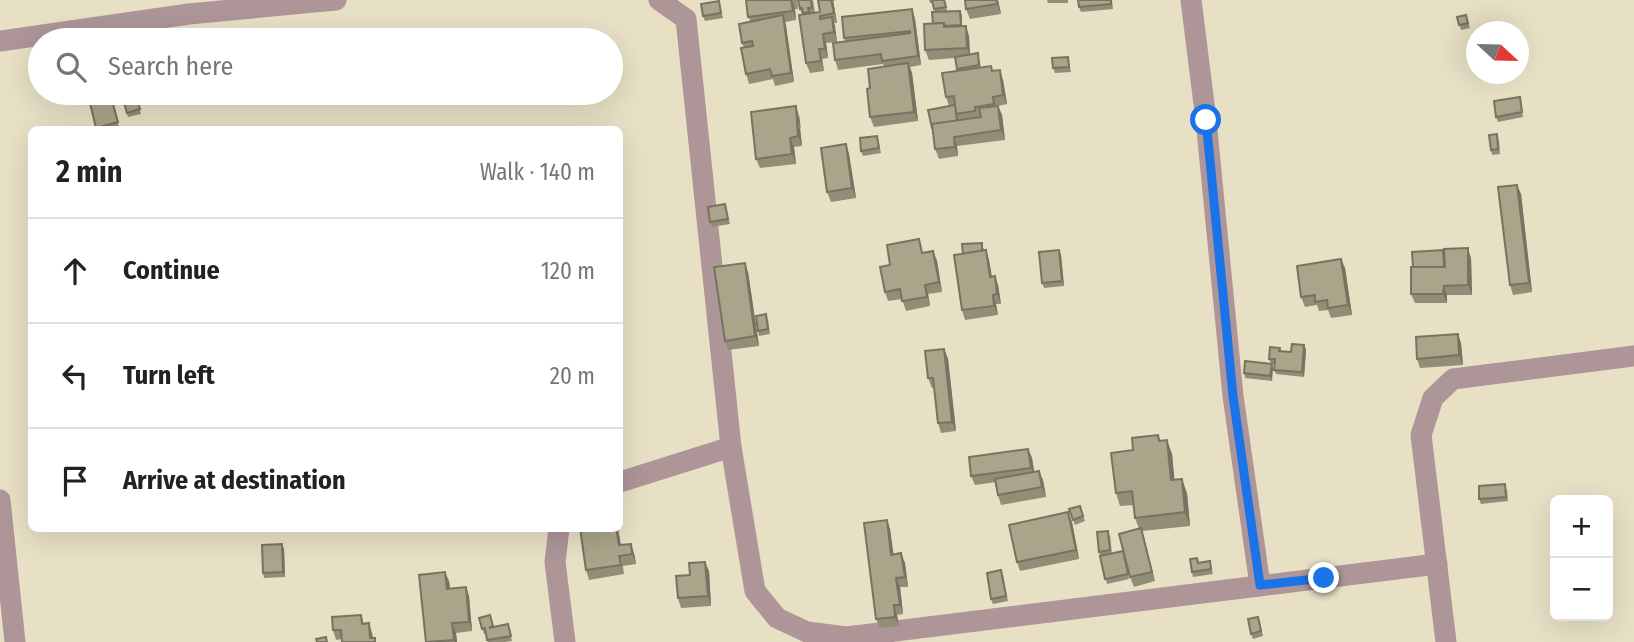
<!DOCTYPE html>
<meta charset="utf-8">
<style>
body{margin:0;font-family:"Fira Sans Condensed",sans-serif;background:#f6f6f6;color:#222}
.controls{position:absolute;right:21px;bottom:21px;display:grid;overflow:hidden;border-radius:10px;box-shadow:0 7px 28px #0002}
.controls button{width:63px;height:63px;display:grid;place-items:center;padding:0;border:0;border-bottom:2px solid #e0e0e0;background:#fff;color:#222;font:35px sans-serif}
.compass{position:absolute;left:1466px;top:21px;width:63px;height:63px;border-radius:50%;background:#fff;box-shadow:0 7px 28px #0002;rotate:112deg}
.stop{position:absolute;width:21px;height:21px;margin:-16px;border:5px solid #1a73e8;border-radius:50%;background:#fff}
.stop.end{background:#1a73e8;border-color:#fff;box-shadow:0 2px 7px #0008}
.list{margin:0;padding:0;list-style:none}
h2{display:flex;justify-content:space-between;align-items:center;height:91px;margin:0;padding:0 28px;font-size:30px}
h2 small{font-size:23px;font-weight:400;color:#767676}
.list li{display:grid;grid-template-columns:46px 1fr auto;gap:21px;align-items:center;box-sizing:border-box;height:105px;padding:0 28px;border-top:2px solid #e0e0e0}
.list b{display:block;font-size:26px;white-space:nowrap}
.list em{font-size:23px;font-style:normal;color:#767676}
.icon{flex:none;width:38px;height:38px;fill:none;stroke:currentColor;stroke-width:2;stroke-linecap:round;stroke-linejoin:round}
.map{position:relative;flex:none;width:1634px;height:642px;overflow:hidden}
.search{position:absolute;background:#fff;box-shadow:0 7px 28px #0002;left:28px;top:28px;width:595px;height:77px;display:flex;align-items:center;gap:18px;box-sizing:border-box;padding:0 24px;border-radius:38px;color:#767676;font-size:26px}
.panel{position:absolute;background:#fff;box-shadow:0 7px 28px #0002;left:28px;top:126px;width:595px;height:406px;border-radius:10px}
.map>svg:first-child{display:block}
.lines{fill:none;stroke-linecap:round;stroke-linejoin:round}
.minor{stroke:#ad9598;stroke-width:21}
.wall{fill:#928d77}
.shaded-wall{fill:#777361}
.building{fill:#aaa48a;stroke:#777361;stroke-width:2}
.route{stroke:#1a73e8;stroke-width:9}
</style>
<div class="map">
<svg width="1634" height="642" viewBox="0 0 1634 642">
<rect width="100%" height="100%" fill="#e7e0c5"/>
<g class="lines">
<g class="minor">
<polyline points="659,0 686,19 731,447 755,591 777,618 807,632 847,637 1437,564"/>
<polyline points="1191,0 1206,120 1233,396 1260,585"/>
<polyline points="0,41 189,14 336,0"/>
<polyline points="620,482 731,447"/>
<polyline points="0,500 15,642"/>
<polyline points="559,528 555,562 565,642"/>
<polyline points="1446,642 1421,435 1433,398 1453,379 1634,356"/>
</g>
</g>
<g class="wall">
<polygon points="746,0 797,0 798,9 795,9 796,20 785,22 794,82 775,86 773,79 749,84 746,74 744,48 742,43 750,22"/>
<polygon points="813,0 815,12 820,12 818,0 836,0 833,1 837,23 834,23 837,42 826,43 828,58 822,59 824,71 810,73 806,63 802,14 800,9"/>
<polygon points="929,0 945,0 947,11 960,11 962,15 962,26 969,36 970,54 979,58 981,67 993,71 1003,80 1007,104 998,106 1002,115 1005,140 957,146 958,156 939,159 935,149 933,132 932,128 949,106 946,97 958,71 955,58 929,60 925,50 933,24 935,12 932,3 930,3"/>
<polygon points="965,0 998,0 1001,14 970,19 966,9"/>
<polygon points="1047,0 1068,0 1068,3 1048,3"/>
<polygon points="1112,0 1113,9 1081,12 1079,7"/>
<polygon points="720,6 723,18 705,21 703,16"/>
<polygon points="912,9 915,19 921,65 910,67 912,73 918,121 874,127 870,117 870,88 884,67 883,64 838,70 835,60 845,41 844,38"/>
<polygon points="1466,15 1470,28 1461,30 1457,17"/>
<polygon points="1068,57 1071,72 1055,73 1053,68"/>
<polygon points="121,93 135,93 141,114 128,117"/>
<polygon points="1520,97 1523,117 1498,122 1496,117"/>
<polygon points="113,102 119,127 111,130 97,130 96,128"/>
<polygon points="799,116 802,146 794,147 796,164 760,168 756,159"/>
<polygon points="877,136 881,153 863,156 861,151"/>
<polygon points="1499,139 1500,154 1492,155 1491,150"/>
<polygon points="846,144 849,154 856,198 831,202 827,192"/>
<polygon points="1521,194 1532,292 1513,295 1510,285"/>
<polygon points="725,204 730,224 712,227 710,222"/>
<polygon points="919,239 923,253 933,251 937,261 942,292 928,294 930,306 906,311 902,299 888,301 885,292 890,265"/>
<polygon points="984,248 984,251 986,250 989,260 992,276 995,276 998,285 1001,304 996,304 998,315 965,320 962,310 963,254"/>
<polygon points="1059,250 1061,255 1064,286 1044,288 1042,283"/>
<polygon points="1443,250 1444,254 1471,258 1472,295 1447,295 1447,303 1415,303 1411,294 1413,267"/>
<polygon points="1345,268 1352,315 1331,318 1328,310 1319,311 1317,305 1305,307 1301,297"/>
<polygon points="748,272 759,346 728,350 725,341"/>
<polygon points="768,319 770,334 759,336 758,331"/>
<polygon points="1461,343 1463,365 1420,368 1417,359"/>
<polygon points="1304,345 1306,350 1304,377 1276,374 1274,370 1274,364 1272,364 1272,381 1245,378 1244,373 1271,364 1269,359 1280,348 1281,351 1291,352"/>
<polygon points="944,349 948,359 956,431 941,433 938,423 934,388 932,388 928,378"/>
<polygon points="1158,435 1161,441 1172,454 1174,480 1187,493 1190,526 1142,531 1155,581 1134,587 1130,577 1139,529 1135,518 1133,505 1120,506 1116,493 1133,450"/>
<polygon points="1028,449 1032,458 1034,472 1043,480 1046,497 1001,505 998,495 996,482 975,485 971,476"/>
<polygon points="1507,489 1508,501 1481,504 1479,499"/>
<polygon points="1080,506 1085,521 1075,525 1069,509"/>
<polygon points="1068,512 1072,522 1079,559 1020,571 1017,562"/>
<polygon points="887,520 890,529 893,554 905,563 908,587 900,587 903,614 897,615 899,626 880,628 876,619"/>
<polygon points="580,528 618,528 621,545 634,553 636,564 623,566 624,574 589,580 586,570"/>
<polygon points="1110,535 1112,554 1125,556 1129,579 1107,584 1099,552"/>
<polygon points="284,549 285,577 264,578 263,573"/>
<polygon points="1197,558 1199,563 1210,561 1213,574 1193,577 1192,572"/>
<polygon points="709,571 711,606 681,608 678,598 690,575"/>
<polygon points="1003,575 1008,601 993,604 991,599"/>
<polygon points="449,581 450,588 466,587 469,596 472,631 456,633 457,642 426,642"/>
<polygon points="361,615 364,624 372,633 373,638 375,638 376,642 342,642 342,639 336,640 333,630"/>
<polygon points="490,615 494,627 508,624 512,641 505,642 488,642 486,633 484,634 479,618"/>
<polygon points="1260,622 1263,636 1253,639 1251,634"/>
</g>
<g class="shaded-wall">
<polygon points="792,0 795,9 796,20 793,11"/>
<polygon points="831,0 833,0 837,23 834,13"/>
<polygon points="997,0 998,0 1001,14 997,4"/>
<polygon points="912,9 915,19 921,65 918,56"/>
<polygon points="783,15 786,25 794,82 791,73"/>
<polygon points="832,17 835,26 837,42 834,32"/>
<polygon points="966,26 969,36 970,57 967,48"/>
<polygon points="823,34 826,43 828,58 825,49"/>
<polygon points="819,49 822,59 824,71 821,61"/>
<polygon points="908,63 912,73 918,121 914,112"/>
<polygon points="1000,70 1003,80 1007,104 1003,95"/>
<polygon points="796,106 799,116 801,129 798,120"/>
<polygon points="998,106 1002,115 1005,140 1001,130"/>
<polygon points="796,120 800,130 802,146 798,136"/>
<polygon points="954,137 957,146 958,156 955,147"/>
<polygon points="790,138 794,147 796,164 792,154"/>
<polygon points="846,144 849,154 856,198 852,188"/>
<polygon points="1517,185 1521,194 1532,292 1529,283"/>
<polygon points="1468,248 1471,258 1472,295 1468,285"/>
<polygon points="986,250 989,260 993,286 990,277"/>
<polygon points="1059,250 1061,255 1064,286 1062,281"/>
<polygon points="933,251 937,261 942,292 939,282"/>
<polygon points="1341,259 1345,268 1352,315 1348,305"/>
<polygon points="745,263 748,272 759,346 755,336"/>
<polygon points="995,276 998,285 1001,304 997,294"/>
<polygon points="925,285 928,294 930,306 927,297"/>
<polygon points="1444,286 1447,295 1447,303 1443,294"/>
<polygon points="993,295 996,304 998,315 994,306"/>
<polygon points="1458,334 1461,343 1463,365 1459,355"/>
<polygon points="1304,345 1306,350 1304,377 1302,372"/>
<polygon points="944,349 948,359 956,431 952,422"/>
<polygon points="1272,364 1273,369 1272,381 1270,376"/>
<polygon points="1167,440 1172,454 1176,494 1171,480"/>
<polygon points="1028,449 1032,458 1035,477 1031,468"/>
<polygon points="1039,471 1043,480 1046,497 1042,487"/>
<polygon points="1182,479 1187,493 1190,526 1185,512"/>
<polygon points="1068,512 1072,522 1079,559 1076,550"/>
<polygon points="887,520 890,529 895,564 891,555"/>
<polygon points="616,528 618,528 622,555 619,545"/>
<polygon points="1141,528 1144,538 1155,581 1152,572"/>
<polygon points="282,544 284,549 285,577 283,572"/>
<polygon points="631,544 634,553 636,564 632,554"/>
<polygon points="901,553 905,563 908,587 905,577"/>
<polygon points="705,562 709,571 711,606 708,596"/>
<polygon points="445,572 449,581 451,598 447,589"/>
<polygon points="896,578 900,587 903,614 900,605"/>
<polygon points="466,587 469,596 472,631 469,622"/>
<polygon points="894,605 897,615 899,626 895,617"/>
<polygon points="369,623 372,633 373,642 370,638"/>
<polygon points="452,623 456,633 457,642 455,642 454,640"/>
</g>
<g class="building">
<polygon points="746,0 791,0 793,11 748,17"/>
<polygon points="798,0 811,0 812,8 808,8 809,12 803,13 802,8 800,9"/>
<polygon points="818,0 831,0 834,13 820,16 820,19 832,17 834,32 823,34 825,49 819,49 821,61 806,63 799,15 820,12"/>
<polygon points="932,0 944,0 946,7 934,9"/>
<polygon points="965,0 997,0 997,4 966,9"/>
<polygon points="1078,0 1111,0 1111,4 1079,7"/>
<polygon points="719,1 721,13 703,16 701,4"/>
<polygon points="912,9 918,56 882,61 881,54 835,60 833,43 910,33 910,31 844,38 842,17"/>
<polygon points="960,11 961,25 945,26 944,23 933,24 932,12"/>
<polygon points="783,15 791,73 772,76 770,69 746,74 741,48 753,46 752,41 742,43 739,24"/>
<polygon points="1466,15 1468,23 1459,25 1457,17"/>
<polygon points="944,23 944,27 966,26 967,48 925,50 924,24"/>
<polygon points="978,53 979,65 957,69 955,57"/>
<polygon points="1068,57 1069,67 1053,68 1052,58"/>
<polygon points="908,63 914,112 870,117 867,89 870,88 868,69"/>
<polygon points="991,66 992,71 1000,70 1003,95 993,97 994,104 975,107 975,111 956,114 954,96 946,97 942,73"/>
<polygon points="121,93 135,93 140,109 127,113"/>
<polygon points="111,97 118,122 96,128 90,103"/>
<polygon points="1520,97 1522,112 1496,117 1494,101"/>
<polygon points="955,105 957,121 932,124 933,128 932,128 928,110"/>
<polygon points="796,106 798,136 790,138 792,154 756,159 751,112"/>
<polygon points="998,106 1001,130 954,137 955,147 935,149 932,124 981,117 979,108"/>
<polygon points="1497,134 1498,149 1491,150 1489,135"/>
<polygon points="877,136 879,148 861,151 860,138"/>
<polygon points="846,144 852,188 827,192 821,148"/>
<polygon points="1517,185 1529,283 1510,285 1498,187"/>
<polygon points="725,204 728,219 710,222 708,207"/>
<polygon points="919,239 922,253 933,251 939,282 925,285 927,297 902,301 900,289 885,292 880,267 890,265 887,245"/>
<polygon points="982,243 982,251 963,254 962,244"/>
<polygon points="1468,248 1468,285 1444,286 1443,294 1411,294 1411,267 1445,267 1444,249"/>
<polygon points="986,250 990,277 995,276 997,294 993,295 994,306 962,310 954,255"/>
<polygon points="1059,250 1062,281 1042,283 1039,252"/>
<polygon points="1443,250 1444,267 1413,267 1412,252"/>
<polygon points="1341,259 1348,305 1328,308 1327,300 1315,302 1315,295 1301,297 1297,266"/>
<polygon points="745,263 755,336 725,341 714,267"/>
<polygon points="766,314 768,329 758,331 756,316"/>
<polygon points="1458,334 1459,355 1417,359 1416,337"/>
<polygon points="1292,344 1304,345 1302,372 1274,370 1275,359 1269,359 1270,347 1280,348 1279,351 1291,352"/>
<polygon points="944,349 952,422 938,423 933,378 928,378 925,351"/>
<polygon points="1245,361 1272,364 1270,376 1244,373"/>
<polygon points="1158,435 1159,441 1167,440 1171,480 1182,479 1185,512 1135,518 1132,491 1116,493 1111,453 1133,450 1132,438"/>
<polygon points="1028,449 1031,468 971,476 969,457"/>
<polygon points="1039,471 1042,487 998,495 995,479"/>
<polygon points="1505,484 1506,497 1479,499 1479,486"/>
<polygon points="1080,506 1083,516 1073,520 1069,509"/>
<polygon points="1068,512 1076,550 1017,562 1009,525"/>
<polygon points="887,520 891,555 901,553 905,577 896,578 900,605 894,605 895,617 876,619 864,523"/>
<polygon points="580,528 616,528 619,545 631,544 632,554 619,556 621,565 586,570"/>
<polygon points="1141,528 1152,572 1130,577 1119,534"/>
<polygon points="1108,531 1110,550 1099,552 1097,532"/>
<polygon points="282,544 283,572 263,573 262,545"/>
<polygon points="1123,551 1128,574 1105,579 1100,556"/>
<polygon points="1197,558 1198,563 1210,561 1211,569 1192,572 1190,559"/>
<polygon points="705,562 708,596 678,598 676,576 690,575 689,563"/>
<polygon points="1001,570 1006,596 991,599 987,573"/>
<polygon points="445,572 447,589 466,587 469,622 452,623 454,640 426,642 419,575"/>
<polygon points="361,615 362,624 369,623 370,638 375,638 375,642 342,642 341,630 333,630 332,617"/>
<polygon points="490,615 493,626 489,628 508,624 511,636 487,640 485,628 482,629 479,618"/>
<polygon points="1258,617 1261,631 1251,634 1248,619"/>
<polygon points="326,637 327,642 317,642 316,639"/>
</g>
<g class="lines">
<polyline class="route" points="1206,120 1233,396 1260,585 1324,578"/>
</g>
</svg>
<div class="controls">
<button>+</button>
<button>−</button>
</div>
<svg class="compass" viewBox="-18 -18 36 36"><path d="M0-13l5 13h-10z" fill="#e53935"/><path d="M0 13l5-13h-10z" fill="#767676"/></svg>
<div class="stop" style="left:1206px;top:120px"></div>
<div class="stop end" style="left:1324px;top:578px"></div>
<div class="search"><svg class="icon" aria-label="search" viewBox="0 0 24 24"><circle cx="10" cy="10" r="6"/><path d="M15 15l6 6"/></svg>Search here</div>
<section class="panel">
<h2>2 min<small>Walk · 140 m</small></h2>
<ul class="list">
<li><svg class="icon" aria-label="ahead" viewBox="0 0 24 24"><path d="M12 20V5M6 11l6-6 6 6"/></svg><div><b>Continue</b></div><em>120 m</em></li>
<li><svg class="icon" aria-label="left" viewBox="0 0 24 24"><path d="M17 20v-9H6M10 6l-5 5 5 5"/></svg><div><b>Turn left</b></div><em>20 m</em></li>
<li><svg class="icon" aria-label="arrive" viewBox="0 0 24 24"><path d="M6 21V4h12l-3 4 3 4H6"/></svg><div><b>Arrive at destination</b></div></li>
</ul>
</section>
</div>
